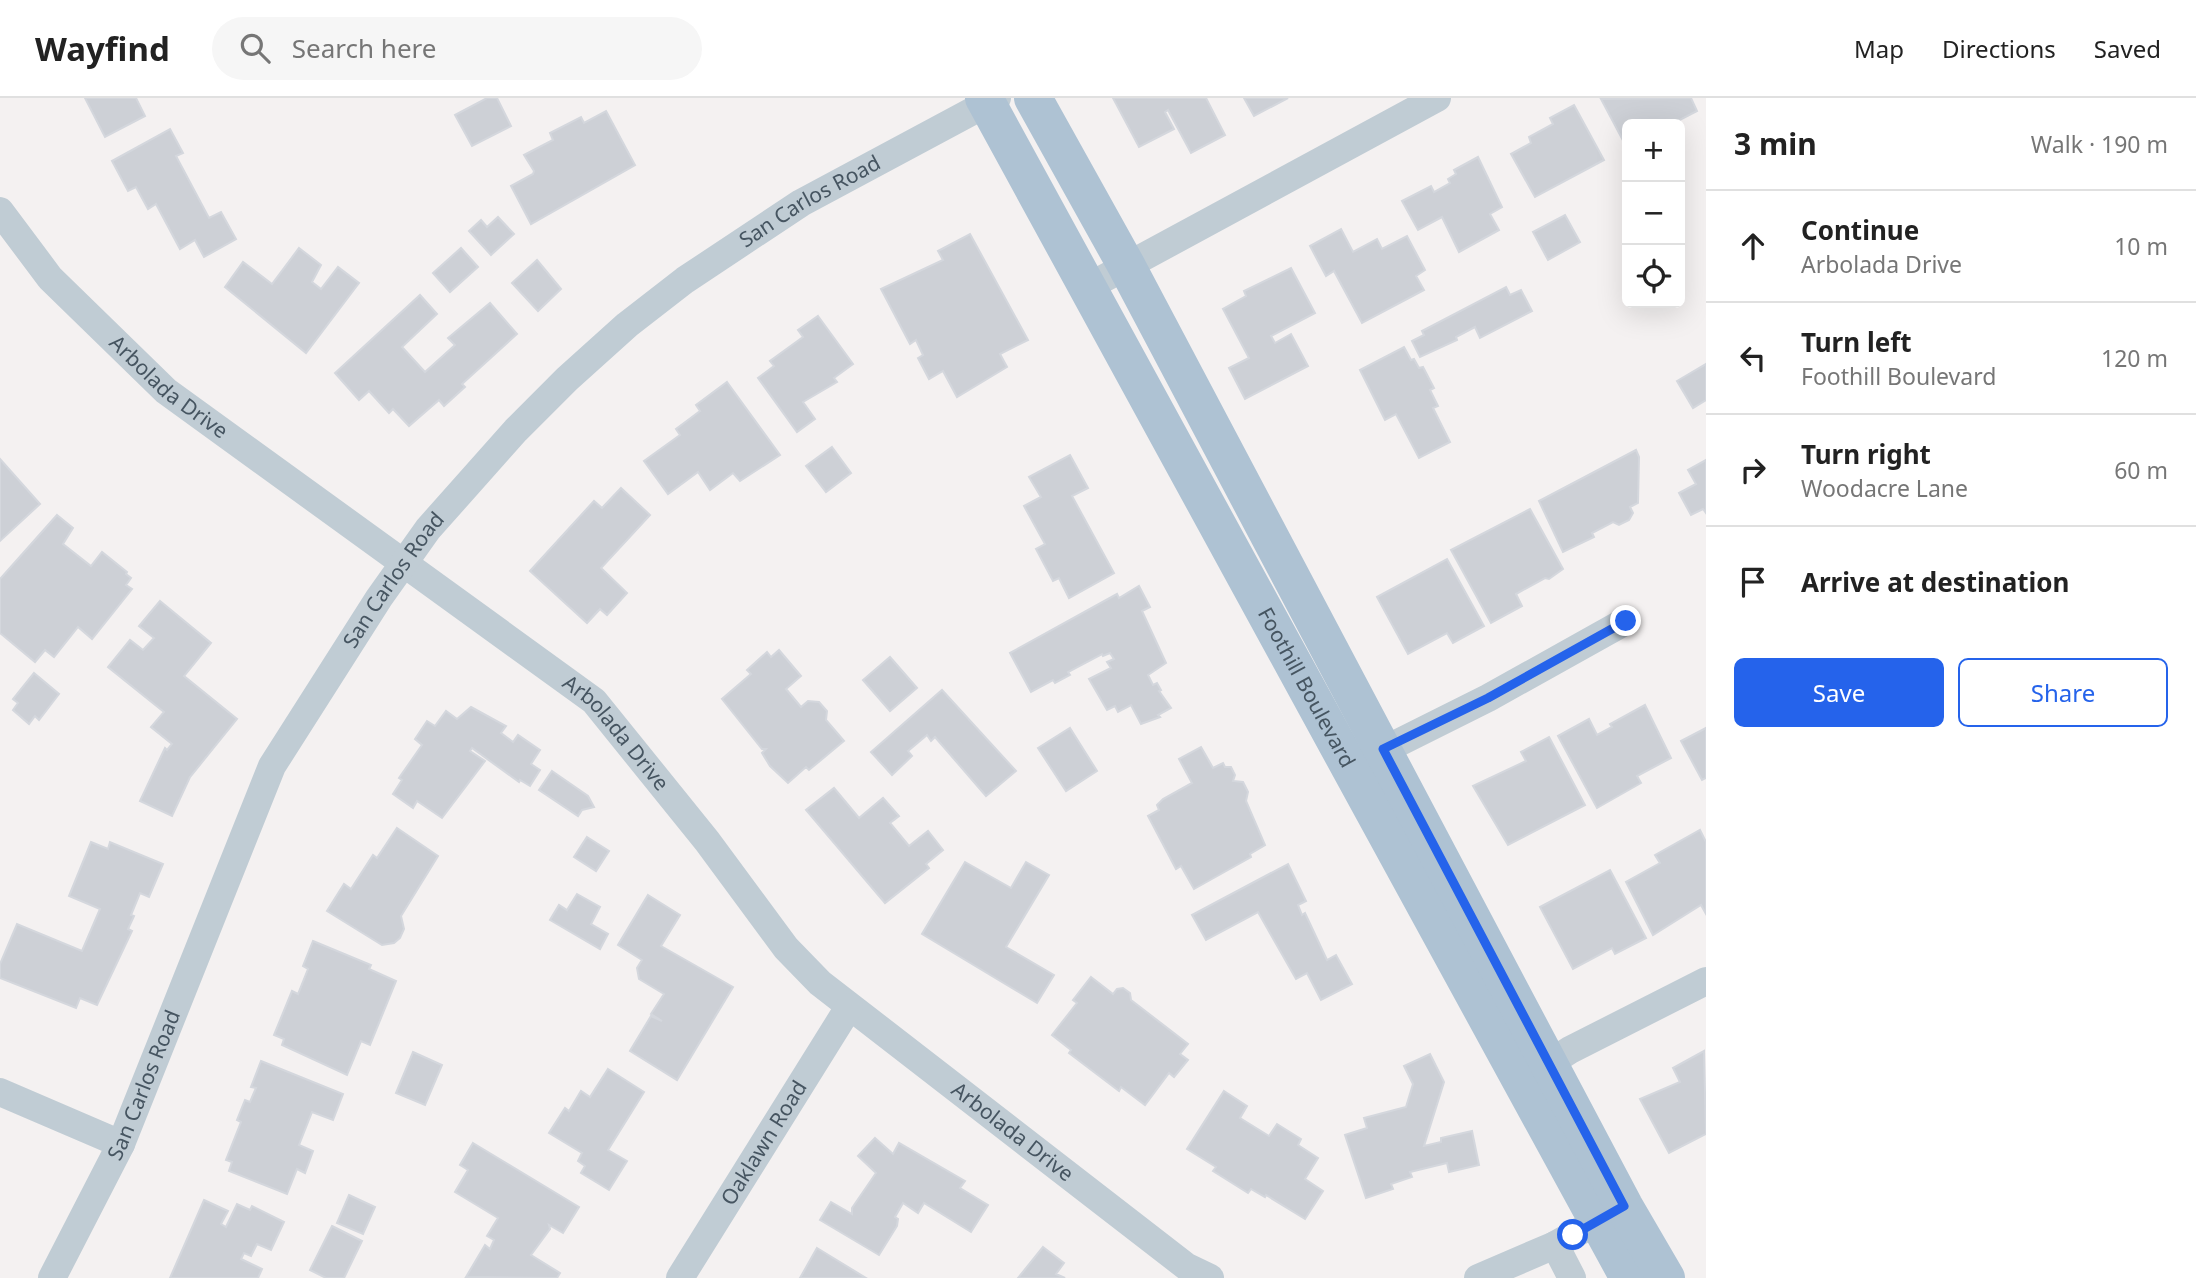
<!DOCTYPE html>
<meta charset="utf-8">
<style>
body{margin:0;font-family:"Noto Sans",sans-serif;background:#f6f6f6;color:#222}
.controls{position:absolute;right:21px;top:21px;display:grid;overflow:hidden;border-radius:10px;box-shadow:0 7px 28px #0002}
.controls button{width:63px;height:63px;display:grid;place-items:center;padding:0;border:0;border-bottom:2px solid #e0e0e0;background:#fff;color:#222;font:35px sans-serif}
.stop{position:absolute;width:21px;height:21px;margin:-16px;border:5px solid #2563eb;border-radius:50%;background:#fff}
.stop.end{background:#2563eb;border-color:#fff;box-shadow:0 2px 7px #0008}
.list{margin:0;padding:0;list-style:none}
h2{display:flex;justify-content:space-between;align-items:center;height:91px;margin:0;padding:0 28px;font-size:30px}
h2 small{font-size:23px;font-weight:400;color:#767676}
.list li{display:grid;grid-template-columns:46px 1fr auto;gap:21px;align-items:center;box-sizing:border-box;height:112px;padding:0 28px;border-top:2px solid #e0e0e0}
.list b{display:block;font-size:26px;white-space:nowrap}
.list p{margin:0;font-size:23px;white-space:nowrap;color:#767676}
.list em{font-size:23px;font-style:normal;color:#767676}
.actions{display:flex;gap:14px;padding:21px 28px}
.actions a{flex:1;padding:16px 0;border:2px solid #2563eb;border-radius:10px;text-align:center;font-size:24px;color:#2563eb}
.actions .main{background:#2563eb;color:#fff}
.icon{flex:none;width:38px;height:38px;fill:none;stroke:currentColor;stroke-width:2;stroke-linecap:round;stroke-linejoin:round}
.map{position:relative;flex:none;width:1706px;height:1180px;overflow:hidden}
header{display:flex;align-items:center;gap:42px;box-sizing:border-box;height:98px;padding:0 35px;background:#fff;border-bottom:2px solid #e0e0e0}
header strong{font-size:33px}
nav{display:flex;gap:38px;margin-inline-start:auto;font-size:24px}
.search{width:490px;height:63px;background:#f6f6f6;display:flex;align-items:center;gap:18px;box-sizing:border-box;padding:0 24px;border-radius:38px;color:#767676;font-size:26px}
main{display:flex}
aside{flex:1;background:#fff}
.map>svg:first-child{display:block}
.building{fill:#cdd0d6;stroke:#d4d7dd;stroke-width:2}
.lines{fill:none;stroke-linecap:round;stroke-linejoin:round}
.minor{stroke:#c0ccd4;stroke-width:28}
.primary{stroke:#aec2d3;stroke-width:38}
.route{stroke:#2563eb;stroke-width:9}
.labels{text-anchor:middle;stroke-width:5;stroke-linejoin:round;paint-order:stroke}
.street-label{font-size:21px;fill:#465561;stroke:#fff}
</style>
<header>
<strong>Wayfind</strong>
<div class="search"><svg class="icon" aria-label="search" viewBox="0 0 24 24"><circle cx="10" cy="10" r="6"/><path d="M15 15l6 6"/></svg>Search here</div>
<nav><a>Map</a><a>Directions</a><a>Saved</a></nav>
</header>
<main>
<div class="map">
<svg width="1706" height="1180" viewBox="0 0 1706 1180">
<rect width="100%" height="100%" fill="#f4f1f1"/>
<g class="building">
<polygon points="85,0 136,0 145,18 105,39"/>
<polygon points="487,0 497,0 511,28 472,48 455,17"/>
<polygon points="1113,0 1206,0 1225,37 1191,55 1168,12 1165,14 1174,31 1139,49"/>
<polygon points="1244,0 1288,0 1254,18"/>
<polygon points="1691,0 1697,13 1672,26 1627,26 1627,50 1601,1"/>
<polygon points="1574,7 1604,62 1535,99 1511,56 1531,45 1529,39 1553,26 1550,20"/>
<polygon points="606,13 635,67 531,126 511,88 533,76 534,73 524,57 553,42 550,35 581,19 584,25"/>
<polygon points="170,31 183,55 176,58 209,120 221,114 236,141 204,159 195,142 180,151 156,106 148,111 136,89 128,93 112,63"/>
<polygon points="1478,59 1502,109 1490,116 1499,132 1459,154 1442,119 1418,132 1402,103 1431,88 1434,94 1450,85 1448,81 1456,76 1454,72"/>
<polygon points="1565,117 1580,144 1548,162 1533,134"/>
<polygon points="498,119 514,136 491,157 469,133 481,122 487,129"/>
<polygon points="1341,131 1353,154 1377,141 1382,151 1407,138 1425,172 1416,178 1424,192 1362,225 1334,173 1326,178 1310,148"/>
<polygon points="970,136 1028,242 1000,256 1007,269 957,299 943,273 929,281 918,260 923,257 916,242 910,246 881,191 943,162 938,153"/>
<polygon points="299,150 321,167 312,184 321,191 338,169 359,185 306,255 225,189 243,164 272,186"/>
<polygon points="461,150 478,169 450,194 433,175"/>
<polygon points="537,162 561,191 538,213 512,185"/>
<polygon points="1291,170 1315,215 1271,238 1275,245 1291,236 1308,268 1245,301 1229,270 1249,260 1223,211 1246,198 1244,193"/>
<polygon points="1506,189 1510,197 1521,192 1532,213 1480,240 1475,229 1456,239 1457,242 1420,259 1412,243 1424,237 1422,233"/>
<polygon points="420,197 437,216 402,249 425,274 455,247 448,240 490,205 517,236 462,286 465,289 444,308 439,302 409,328 393,311 389,315 369,293 359,302 335,275"/>
<polygon points="818,218 853,266 834,280 837,284 803,304 815,321 797,334 758,280 774,268 770,263 803,239 798,232"/>
<polygon points="1404,249 1411,262 1414,261 1419,270 1423,269 1434,290 1430,292 1438,308 1433,310 1450,344 1419,360 1396,316 1385,322 1360,272"/>
<polygon points="1706,266 1706,302 1693,310 1677,283"/>
<polygon points="727,284 780,357 740,383 733,375 710,392 698,374 668,396 644,363 680,337 676,331 700,313 696,307"/>
<polygon points="832,349 851,375 826,394 806,368"/>
<polygon points="1636,352 1639,359 1638,405 1630,409 1633,415 1629,422 1619,427 1613,424 1592,435 1594,439 1563,454 1539,403"/>
<polygon points="1070,357 1088,390 1072,398 1114,475 1069,500 1059,480 1053,483 1036,451 1045,446 1024,408 1041,399 1029,379"/>
<polygon points="0,361 40,406 0,443"/>
<polygon points="1706,362 1706,415 1703,411 1691,417 1679,395 1696,386 1688,372"/>
<polygon points="621,390 650,417 601,470 627,495 607,517 600,511 587,525 530,473 594,403 602,410"/>
<polygon points="1530,411 1563,471 1549,481 1545,480 1516,496 1522,508 1491,525 1451,452"/>
<polygon points="57,417 73,430 63,446 91,468 102,454 127,474 126,476 131,480 126,487 132,491 92,541 78,529 54,559 45,552 35,564 0,535 0,481"/>
<polygon points="1447,461 1484,528 1453,545 1447,535 1408,556 1377,499"/>
<polygon points="1139,488 1150,509 1142,513 1166,565 1148,577 1153,587 1157,585 1161,592 1159,593 1171,610 1158,617 1160,619 1141,626 1131,607 1118,614 1115,608 1107,612 1089,581 1111,570 1107,564 1114,561 1110,555 1103,558 1102,556 1068,574 1070,577 1055,585 1053,582 1031,594 1010,555 1117,496 1119,500"/>
<polygon points="160,503 211,545 184,578 237,621 190,679 172,718 140,703 165,650 167,652 172,646 151,629 164,614 108,569 130,542 143,552 154,540 139,528"/>
<polygon points="779,552 801,578 786,591 801,609 808,603 819,604 827,613 826,622 844,643 809,672 806,669 788,685 770,668 762,655 766,651 762,651 722,601 751,576 747,572 767,554 771,559"/>
<polygon points="890,559 917,590 890,613 863,582"/>
<polygon points="34,575 59,596 39,622 35,618 29,626 13,612 18,605 13,601"/>
<polygon points="942,592 1016,673 986,698 935,639 931,643 927,637 908,653 912,658 892,677 871,654"/>
<polygon points="1645,607 1671,660 1637,678 1641,685 1597,710 1558,638 1589,621 1597,637 1612,629 1610,626"/>
<polygon points="471,609 506,628 501,635 513,644 518,637 540,652 531,666 540,672 530,688 520,682 519,684 472,650 470,653 485,663 442,720 417,703 413,710 393,696 402,682 399,680 422,647 415,641 427,623 435,628 446,613 457,621"/>
<polygon points="1070,630 1097,673 1066,693 1038,650"/>
<polygon points="1706,630 1706,680 1702,682 1681,643"/>
<polygon points="1549,639 1585,707 1508,747 1473,688 1526,663 1521,654"/>
<polygon points="1201,649 1213,670 1223,665 1225,669 1231,669 1235,677 1233,683 1243,684 1248,694 1246,703 1265,747 1250,756 1251,759 1194,791 1181,768 1176,771 1148,718 1159,712 1157,707 1163,701 1192,685 1179,661"/>
<polygon points="552,673 588,698 594,709 582,712 578,718 539,692"/>
<polygon points="834,690 859,720 883,700 899,718 890,725 909,748 928,733 943,752 926,766 929,770 885,805 806,712"/>
<polygon points="397,730 438,758 401,818 404,831 400,840 394,845 382,847 327,813 344,786 351,791 373,757 377,760"/>
<polygon points="1700,732 1706,744 1706,816 1701,807 1653,837 1626,784 1660,765 1655,757"/>
<polygon points="587,739 609,753 596,773 574,759"/>
<polygon points="91,744 108,751 110,744 163,766 149,799 140,795 131,817 134,818 128,831 132,833 97,907 80,900 76,910 0,880 0,866 17,826 82,853 100,811 69,798"/>
<polygon points="965,764 1011,790 1026,764 1049,777 1006,849 1054,877 1037,905 922,836"/>
<polygon points="1288,766 1306,803 1298,807 1302,817 1305,815 1327,862 1336,857 1352,886 1321,902 1307,875 1296,881 1258,814 1206,842 1192,817"/>
<polygon points="1610,772 1646,840 1615,856 1612,850 1573,871 1540,809"/>
<polygon points="577,796 600,809 591,826 608,836 600,851 550,822 559,807 567,812"/>
<polygon points="648,797 680,817 661,848 733,889 677,982 630,953 651,918 662,923 651,916 664,896 639,881 637,870 642,862 618,847"/>
<polygon points="313,843 371,867 369,871 396,883 370,947 361,943 347,977 282,947 284,941 274,937 292,893 298,896 308,871 303,868"/>
<polygon points="1091,879 1113,896 1117,891 1123,890 1130,895 1131,902 1188,946 1180,956 1188,962 1174,979 1169,975 1145,1007 1121,989 1119,993 1069,955 1071,952 1052,937 1077,905 1073,902"/>
<polygon points="1704,953 1706,1036 1669,1055 1640,1001 1680,984 1673,970"/>
<polygon points="413,954 442,967 425,1007 396,995"/>
<polygon points="1430,956 1444,984 1424,1048 1441,1044 1441,1040 1472,1033 1479,1067 1449,1074 1447,1065 1410,1074 1412,1079 1391,1086 1393,1091 1366,1100 1345,1037 1367,1030 1364,1020 1406,1009 1413,986 1404,968"/>
<polygon points="261,963 343,996 333,1022 312,1014 299,1047 313,1053 305,1075 297,1071 287,1096 229,1073 232,1064 226,1062 241,1024 237,1022 245,1002 250,1004 256,990 251,989"/>
<polygon points="608,971 644,994 608,1052 627,1063 609,1092 581,1075 585,1068 578,1063 582,1055 549,1035 565,1010 569,1013 581,993 590,999"/>
<polygon points="1224,993 1247,1008 1240,1020 1269,1038 1277,1026 1301,1041 1298,1047 1318,1060 1305,1081 1323,1093 1305,1121 1266,1097 1265,1099 1251,1091 1248,1095 1213,1073 1216,1069 1187,1051"/>
<polygon points="875,1040 893,1056 899,1045 965,1083 960,1090 988,1107 971,1134 924,1105 918,1115 903,1105 895,1119 898,1121 897,1128 879,1157 820,1122 831,1104 852,1116 852,1110 876,1075 858,1058"/>
<polygon points="473,1045 579,1109 563,1135 549,1127 550,1131 531,1157 560,1175 557,1180 466,1179 485,1147 490,1151 494,1142 487,1138 498,1120 455,1094 468,1072 460,1067"/>
<polygon points="349,1097 375,1109 363,1136 337,1125"/>
<polygon points="204,1102 228,1113 221,1126 226,1129 237,1106 250,1112 252,1108 284,1124 271,1152 257,1146 251,1158 244,1155 241,1161 262,1171 258,1180 170,1180"/>
<polygon points="332,1128 362,1143 344,1180 326,1180 310,1172"/>
<polygon points="1043,1149 1064,1165 1056,1176 1065,1180 1018,1180"/>
<polygon points="817,1150 866,1180 800,1180"/>
</g>
<g class="lines">
<g class="minor">
<path id="s1" d="M0 113 50 180 166 293 594 603 707 743 786 850 820 885 1187 1169 1210 1180"/>
<polyline points="1088,189 1437,0"/>
<polyline points="1366,661 1488,600 1626,523"/>
<polyline points="1533,976 1570,952 1706,883"/>
<polyline points="0,994 121,1046"/>
<polyline points="1555,1147 1572,1180"/>
<path id="s2" d="M52 1180 121 1046 272 668 379 500 428 431 516 332 567 281 627 227 685 182 801 105 997 0"/>
<path id="s3" d="M680 1180 849 909"/>
<polyline points="1478,1180 1555,1147 1614,1114"/>
</g>
<g class="primary">
<path id="s4" d="M984 0 1629 1180"/>
<polyline points="1033,0 1126,167 1624,1108 1666,1180"/>
</g>
</g>
<g class="lines">
<polyline class="route" points="1573,1137 1624,1108 1383,651 1488,600 1626,523"/>
</g>
<g class="labels">
<g class="street-label">
<text dy="7" stroke="none"><textPath href="#s2" startOffset="1348">San Carlos Road</textPath></text>
<text dy="7" stroke="none"><textPath href="#s1" startOffset="245">Arbolada Drive</textPath></text>
<text dy="7" stroke="none"><textPath href="#s2" startOffset="780">San Carlos Road</textPath></text>
<text dy="7" stroke="none"><textPath href="#s4" startOffset="672">Foothill Boulevard</textPath></text>
<text dy="7" stroke="none"><textPath href="#s1" startOffset="812">Arbolada Drive</textPath></text>
<text dy="7" stroke="none"><textPath href="#s2" startOffset="214">San Carlos Road</textPath></text>
<text dy="7" stroke="none"><textPath href="#s1" startOffset="1379">Arbolada Drive</textPath></text>
<text dy="7" stroke="none"><textPath href="#s3" startOffset="159">Oaklawn Road</textPath></text>
</g>
</g>
</svg>
<div class="controls">
<button>+</button>
<button>−</button>
<button><svg class="icon" aria-label="locate" viewBox="0 0 24 24"><circle cx="12" cy="12" r="6"/><path d="M12 2v4M12 18v4M2 12h4M18 12h4"/></svg></button>
</div>
<div class="stop" style="left:1573px;top:1137px"></div>
<div class="stop end" style="left:1626px;top:523px"></div>
</div>
<aside>
<h2>3 min<small>Walk · 190 m</small></h2>
<ul class="list">
<li><svg class="icon" aria-label="ahead" viewBox="0 0 24 24"><path d="M12 20V5M6 11l6-6 6 6"/></svg><div><b>Continue</b><p>Arbolada Drive</p></div><em>10 m</em></li>
<li><svg class="icon" aria-label="left" viewBox="0 0 24 24"><path d="M17 20v-9H6M10 6l-5 5 5 5"/></svg><div><b>Turn left</b><p>Foothill Boulevard</p></div><em>120 m</em></li>
<li><svg class="icon" aria-label="right" viewBox="0 0 24 24"><path d="M7 20v-9h11M14 6l5 5-5 5"/></svg><div><b>Turn right</b><p>Woodacre Lane</p></div><em>60 m</em></li>
<li><svg class="icon" aria-label="arrive" viewBox="0 0 24 24"><path d="M6 21V4h12l-3 4 3 4H6"/></svg><div><b>Arrive at destination</b></div></li>
</ul>
<div class="actions"><a class="main">Save</a><a>Share</a></div>
</aside>
</main>
